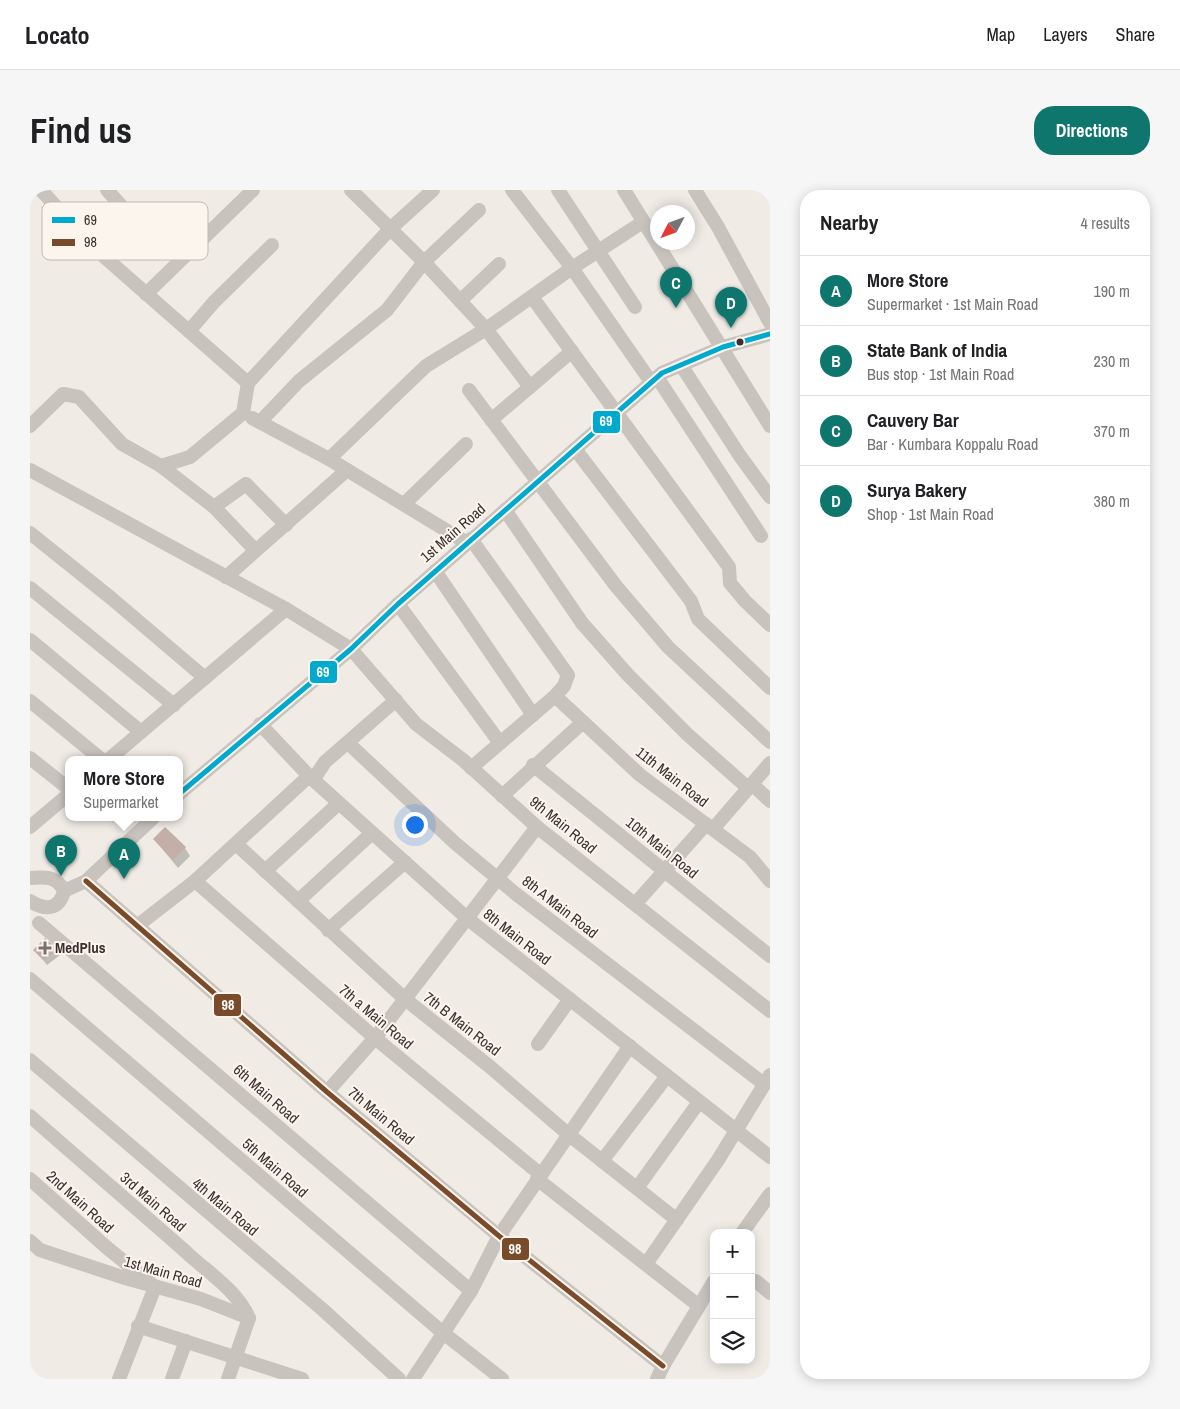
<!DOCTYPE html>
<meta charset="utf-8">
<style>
body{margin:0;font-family:"Archivo Narrow",sans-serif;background:#f6f6f6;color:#202124}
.controls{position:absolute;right:15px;bottom:15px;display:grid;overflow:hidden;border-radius:10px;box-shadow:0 2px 12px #0003}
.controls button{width:45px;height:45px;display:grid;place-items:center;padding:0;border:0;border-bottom:1px solid #e0e0e0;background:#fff;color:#202124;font:25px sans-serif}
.compass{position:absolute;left:620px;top:15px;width:45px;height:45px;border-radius:50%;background:#fff;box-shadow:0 2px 12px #0003;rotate:229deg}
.you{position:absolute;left:384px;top:634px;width:18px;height:18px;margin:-12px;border:4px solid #fff;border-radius:50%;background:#1a73e8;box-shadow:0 0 0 8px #1a73e833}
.badge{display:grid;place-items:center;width:32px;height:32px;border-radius:50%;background:#0f766e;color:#fff;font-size:16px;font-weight:700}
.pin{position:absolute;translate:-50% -41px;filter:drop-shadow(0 1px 2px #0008)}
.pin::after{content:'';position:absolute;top:26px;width:18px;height:15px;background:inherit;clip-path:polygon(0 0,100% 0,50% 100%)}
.popup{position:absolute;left:35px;top:566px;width:118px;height:65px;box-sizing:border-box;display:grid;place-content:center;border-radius:10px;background:#fff;filter:drop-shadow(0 1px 4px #0005);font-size:16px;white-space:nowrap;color:#757577}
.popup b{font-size:19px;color:#202124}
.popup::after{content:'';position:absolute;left:50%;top:100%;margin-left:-10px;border:10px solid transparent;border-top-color:#fff}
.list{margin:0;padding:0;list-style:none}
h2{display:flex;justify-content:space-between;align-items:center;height:65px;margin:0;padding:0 20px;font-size:21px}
h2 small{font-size:16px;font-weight:400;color:#757577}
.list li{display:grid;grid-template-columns:32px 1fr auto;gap:15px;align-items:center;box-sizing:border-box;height:70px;padding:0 20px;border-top:1px solid #e0e0e0}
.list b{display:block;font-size:19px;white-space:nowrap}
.list p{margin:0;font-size:16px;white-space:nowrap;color:#757577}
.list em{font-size:16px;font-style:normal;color:#757577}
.icon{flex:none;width:28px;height:28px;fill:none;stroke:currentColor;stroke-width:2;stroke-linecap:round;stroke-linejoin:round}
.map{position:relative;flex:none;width:740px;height:1189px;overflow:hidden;border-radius:20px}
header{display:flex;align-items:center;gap:30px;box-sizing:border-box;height:70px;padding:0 25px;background:#fff;border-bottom:1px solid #e0e0e0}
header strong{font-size:24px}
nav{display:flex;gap:28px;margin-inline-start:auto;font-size:18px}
.intro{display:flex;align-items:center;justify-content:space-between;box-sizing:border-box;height:120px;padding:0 30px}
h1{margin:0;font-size:35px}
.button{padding:12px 22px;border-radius:20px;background:#0f766e;color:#fff;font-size:18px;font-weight:700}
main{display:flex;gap:30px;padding:0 30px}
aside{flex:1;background:#fff;border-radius:20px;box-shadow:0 2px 12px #0003}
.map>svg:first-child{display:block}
.shadow{fill:#0003}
.building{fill:#c3afa7}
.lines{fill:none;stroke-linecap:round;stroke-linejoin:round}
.minor{stroke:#c9c3be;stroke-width:14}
.bus-1-casing{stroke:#fbf5ee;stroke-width:9}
.bus-2-casing{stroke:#fbf5ee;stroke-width:9}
.bus-1{stroke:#00a9ce;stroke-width:5}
.bus-2{stroke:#7a4b2a;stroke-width:5}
.bus-dot{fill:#3b302b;stroke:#fbf5ee;stroke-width:2}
.poi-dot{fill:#7a716c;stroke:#fbf5ee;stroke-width:2}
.labels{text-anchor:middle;stroke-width:4;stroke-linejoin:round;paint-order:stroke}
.street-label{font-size:15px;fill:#3b302b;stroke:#fbf5ee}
.poi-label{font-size:15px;font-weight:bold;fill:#3b302b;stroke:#fbf5ee;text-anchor:start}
.key{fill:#fbf5ee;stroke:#c1bab4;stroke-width:1}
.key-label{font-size:14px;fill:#3b302b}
.line-badge{stroke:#fbf5ee;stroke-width:2}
.badge-label{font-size:14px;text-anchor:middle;font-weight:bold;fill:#fff}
</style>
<header>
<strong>Locato</strong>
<nav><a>Map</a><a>Layers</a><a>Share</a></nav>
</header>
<div class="intro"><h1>Find us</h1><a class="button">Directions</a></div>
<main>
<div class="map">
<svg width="740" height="1189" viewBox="0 0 740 1189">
<rect width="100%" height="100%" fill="#f0ebe5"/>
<g class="shadow">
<polygon points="124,649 155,658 160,666 148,678"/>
<polygon points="27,759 30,765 17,775 5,760"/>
</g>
<g class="building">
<polygon points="135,637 156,657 143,670 123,649"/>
<polygon points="15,748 28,759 13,770 3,760"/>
</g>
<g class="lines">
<g class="minor">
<polyline points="11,0 62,56 218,193"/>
<polyline points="77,0 121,49"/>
<polyline points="321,0 394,72 456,139 500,197 542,161"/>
<polyline points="482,0 542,78 621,192"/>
<polyline points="528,0 605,117"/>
<polyline points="594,0 740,236"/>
<polyline points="665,0 688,37 740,133"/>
<polyline points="116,104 223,0"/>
<polyline points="502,107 699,377 700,393 715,411 740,435"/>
<polyline points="430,111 469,74"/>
<polyline points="159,141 184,112 242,55"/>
<polyline points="651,175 710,266 740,307"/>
<polyline points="627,187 731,346"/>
<polyline points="439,200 586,396 638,457 740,552"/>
<polyline points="222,228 299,269 437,353"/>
<polyline points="461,230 500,197"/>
<polyline points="230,232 269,191 357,120 394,72 449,20"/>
<polyline points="0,236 33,204 49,207 92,254 131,276 160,267 213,223 218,193 360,39 403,0"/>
<polyline points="545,259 661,411 668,429 740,498"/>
<polyline points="299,269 396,176 456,139 542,78 613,32"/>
<polyline points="131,276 184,317 225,360"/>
<polyline points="0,280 256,419 321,459 386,534 433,570 507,637 740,821"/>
<polyline points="374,314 436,254"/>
<polyline points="184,317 216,294 256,335"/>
<polyline points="475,320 552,433 598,485 657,544 718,598"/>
<polyline points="0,343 81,408 175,488"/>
<polyline points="405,381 503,525"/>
<polyline points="196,387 317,280"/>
<polyline points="0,398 144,515"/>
<polyline points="368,414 470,553"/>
<polyline points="0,450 111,542"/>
<polyline points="525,506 610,585 720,667 740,691"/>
<polyline points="0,511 72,570"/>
<polyline points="230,534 279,586 438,729 740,967"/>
<polyline points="318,553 425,653 486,704 734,894"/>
<polyline points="0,568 39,599"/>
<polyline points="78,570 256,419"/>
<polyline points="503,575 740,766"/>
<polyline points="441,578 525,506 534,496 538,485 441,349"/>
<polyline points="283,590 295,572 366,510"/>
<polyline points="722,594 740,611"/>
<polyline points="149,604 321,459 368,414 632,183 693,157 740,144"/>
<polyline points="472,606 553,532"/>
<polyline points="0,637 39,604"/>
<polyline points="683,639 740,573"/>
<polyline points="206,654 375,809 459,876 538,944 647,1030"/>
<polyline points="235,681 309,613"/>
<path d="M0 688C16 687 27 686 34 701 29 721 14 720 0 711"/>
<polyline points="56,691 297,902 469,1046 633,1176"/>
<polyline points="165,691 345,848 510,984"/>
<polyline points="34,701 56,691 123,628"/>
<polyline points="268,711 342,643"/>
<polyline points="606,713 676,634"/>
<polyline points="9,733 441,1101"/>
<polyline points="107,736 165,691 279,586"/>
<polyline points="298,740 375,672"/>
<polyline points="0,789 412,1142 472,1189"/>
<polyline points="508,854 540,809"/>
<polyline points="0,870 292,1119 369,1189"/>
<polyline points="297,902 345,848 507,637"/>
<path d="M0 926C52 972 104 1016 156 1062 178 1083 206 1099 219 1128"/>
<polyline points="572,971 637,886"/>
<polyline points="0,989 75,1056 125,1097 89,1189"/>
<polyline points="507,989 669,1116"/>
<polyline points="607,998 669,912"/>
<polyline points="712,1043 740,1004"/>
<polyline points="0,1051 10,1060 95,1088 171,1109 219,1128 198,1189"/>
<polyline points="616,1074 688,970 740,885"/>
<polyline points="726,1091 740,1103"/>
<polyline points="108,1136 272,1189"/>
<polyline points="142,1189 156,1151"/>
<polyline points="383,1189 441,1101 469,1046 600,856"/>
<polyline points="627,1189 633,1176 684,1091"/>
</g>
<defs>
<polyline id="bus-1" points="149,604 321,459 368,414 632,183 693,157 740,144"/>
<polyline id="bus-2" points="56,691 297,902 469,1046 633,1176"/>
</defs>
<use href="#bus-1" class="bus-1-casing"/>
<use href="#bus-2" class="bus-2-casing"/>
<use href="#bus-1" class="bus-1"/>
<use href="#bus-2" class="bus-2"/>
</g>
<circle class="bus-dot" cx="710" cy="152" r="4.5"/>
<path class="poi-dot" d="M12.5 750.5h5v5h5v5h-5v5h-5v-5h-5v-5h5z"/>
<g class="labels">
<g class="street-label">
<text transform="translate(423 343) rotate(-41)" y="5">1st Main Road</text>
<text transform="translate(642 587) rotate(38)" y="5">11th Main Road</text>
<text transform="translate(533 635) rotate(39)" y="5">9th Main Road</text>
<text transform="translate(632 658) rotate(39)" y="5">10th Main Road</text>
<text transform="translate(530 717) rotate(38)" y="5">8th A Main Road</text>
<text transform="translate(487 747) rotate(38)" y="5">8th Main Road</text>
<text transform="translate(346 827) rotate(40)" y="5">7th a Main Road</text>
<text transform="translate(432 834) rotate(38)" y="5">7th B Main Road</text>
<text transform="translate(236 904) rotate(41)" y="5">6th Main Road</text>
<text transform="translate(351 926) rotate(40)" y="5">7th Main Road</text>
<text transform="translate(245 978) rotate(41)" y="5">5th Main Road</text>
<text transform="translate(50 1012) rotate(42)" y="5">2nd Main Road</text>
<text transform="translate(123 1012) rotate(41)" y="5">3rd Main Road</text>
<text transform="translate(195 1017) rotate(40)" y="5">4th Main Road</text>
<text transform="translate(133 1082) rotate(16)" y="5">1st Main Road</text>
</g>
<g class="poi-label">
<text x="25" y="763">MedPlus</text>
</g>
</g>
<rect x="12" y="12" width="166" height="58" rx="8" class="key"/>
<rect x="22" y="27" width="23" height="6" fill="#00a9ce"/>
<rect x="22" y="49" width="23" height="7" fill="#7a4b2a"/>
<g class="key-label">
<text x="54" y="35">69</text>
<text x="54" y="57">98</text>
</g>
<g class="line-badge">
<rect x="562" y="220" width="29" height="24" rx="5" fill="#00a9ce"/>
<rect x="279" y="470" width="29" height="24" rx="5" fill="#00a9ce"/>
<rect x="183" y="803" width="29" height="24" rx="5" fill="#7a4b2a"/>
<rect x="471" y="1047" width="29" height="24" rx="5" fill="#7a4b2a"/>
</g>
<g class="badge-label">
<text x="576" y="236">69</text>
<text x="293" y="487">69</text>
<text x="198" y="820">98</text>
<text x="485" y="1064">98</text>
</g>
</svg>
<div class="controls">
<button>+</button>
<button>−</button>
<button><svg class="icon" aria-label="layers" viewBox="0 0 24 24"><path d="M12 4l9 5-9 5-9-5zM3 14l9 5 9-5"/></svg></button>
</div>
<svg class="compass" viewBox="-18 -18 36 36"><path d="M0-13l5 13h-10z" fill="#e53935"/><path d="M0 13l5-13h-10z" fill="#757577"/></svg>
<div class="you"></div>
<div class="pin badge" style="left:94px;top:689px">A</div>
<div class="popup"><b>More Store</b>Supermarket</div>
<div class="pin badge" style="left:31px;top:686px">B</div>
<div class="pin badge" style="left:646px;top:118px">C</div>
<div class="pin badge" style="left:701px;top:138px">D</div>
</div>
<aside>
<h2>Nearby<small>4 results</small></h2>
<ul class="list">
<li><span class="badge">A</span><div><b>More Store</b><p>Supermarket · 1st Main Road</p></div><em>190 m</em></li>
<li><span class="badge">B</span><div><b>State Bank of India</b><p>Bus stop · 1st Main Road</p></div><em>230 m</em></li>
<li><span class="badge">C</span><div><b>Cauvery Bar</b><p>Bar · Kumbara Koppalu Road</p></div><em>370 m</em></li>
<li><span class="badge">D</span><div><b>Surya Bakery</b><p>Shop · 1st Main Road</p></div><em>380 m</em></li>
</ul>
</aside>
</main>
